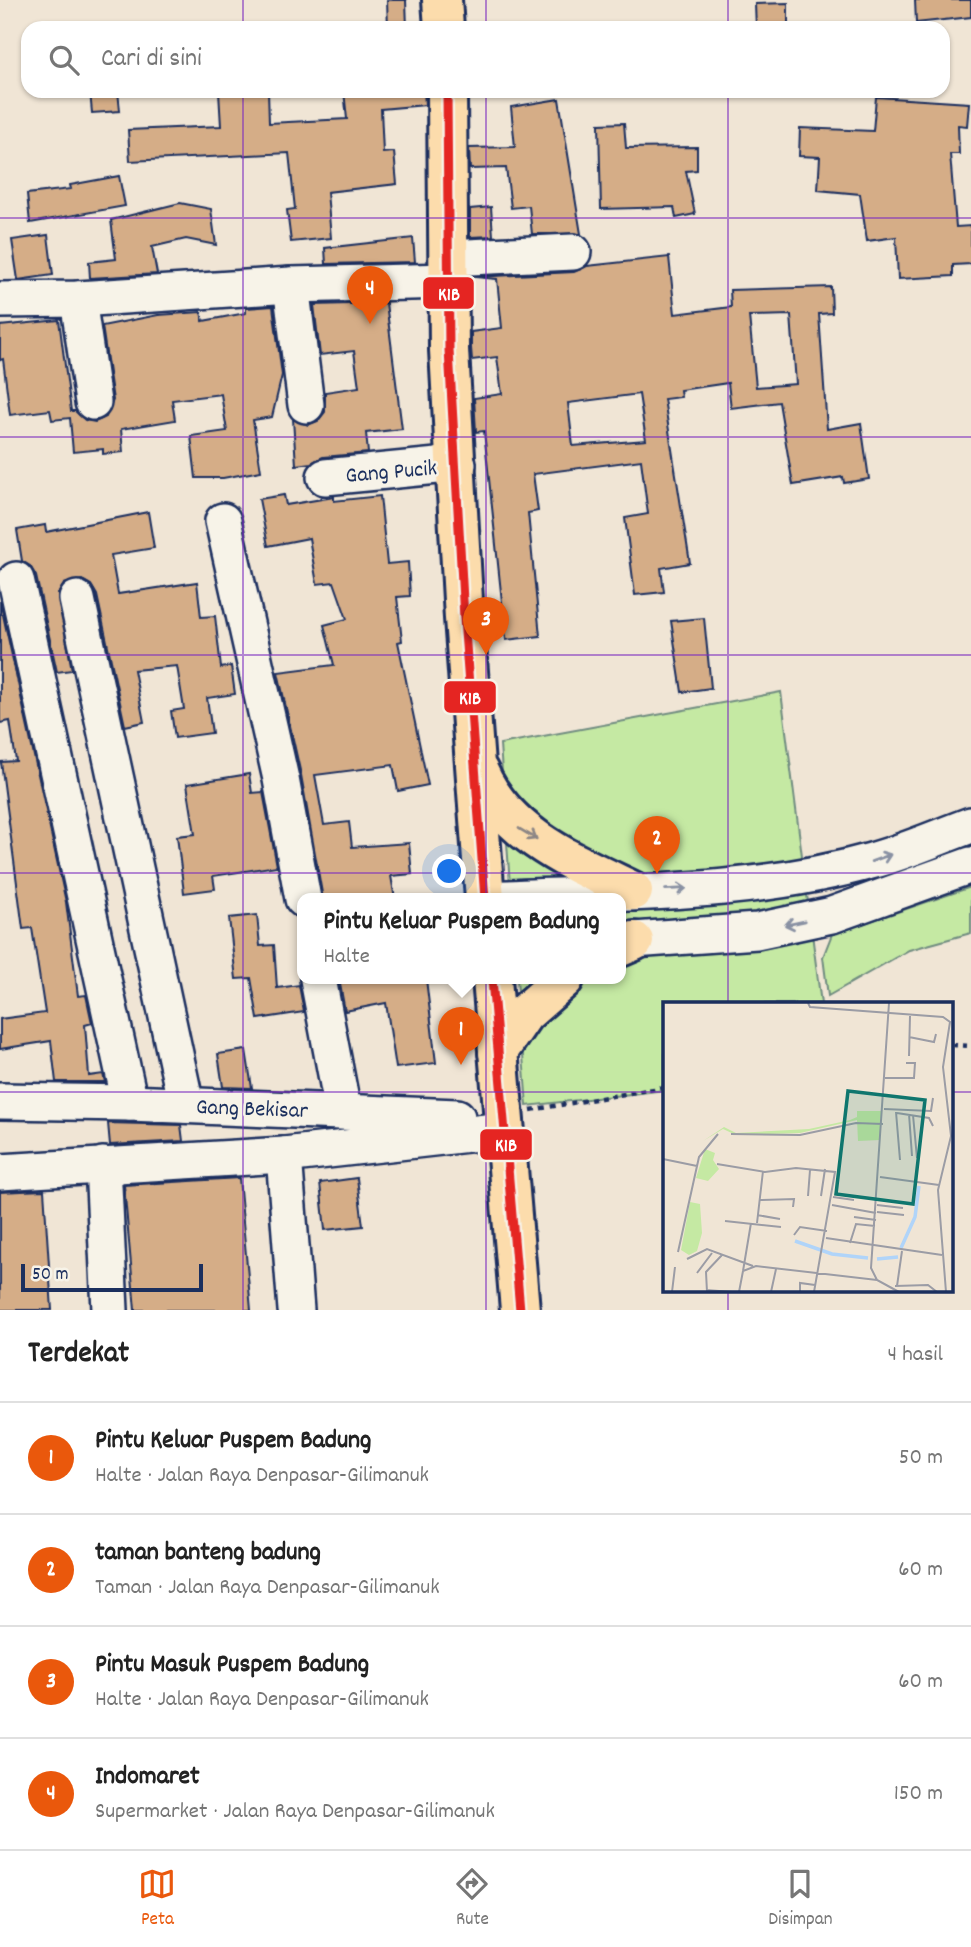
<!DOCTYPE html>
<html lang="id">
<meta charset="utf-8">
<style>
body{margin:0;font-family:Dekko,sans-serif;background:#f2f2f2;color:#222}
.scale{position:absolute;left:21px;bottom:18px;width:182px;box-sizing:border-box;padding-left:7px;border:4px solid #1b2f5e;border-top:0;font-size:19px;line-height:24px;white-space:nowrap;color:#1b2f5e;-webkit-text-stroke:5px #f7f3e8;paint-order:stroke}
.you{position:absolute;left:450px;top:872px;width:24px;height:24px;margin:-18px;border:5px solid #fff;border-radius:50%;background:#1a73e8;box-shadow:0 0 0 10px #1a73e833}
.badge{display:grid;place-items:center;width:46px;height:46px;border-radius:50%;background:#ea580c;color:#fff;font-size:23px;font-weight:700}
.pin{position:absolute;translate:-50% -58px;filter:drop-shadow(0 2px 4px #0008)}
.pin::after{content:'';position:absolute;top:37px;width:24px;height:21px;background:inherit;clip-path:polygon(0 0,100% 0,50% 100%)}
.popup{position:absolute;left:297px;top:893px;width:329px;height:91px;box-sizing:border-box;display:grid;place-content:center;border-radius:14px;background:#fff;filter:drop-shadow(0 2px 5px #0005);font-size:23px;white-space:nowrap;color:#767676}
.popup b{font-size:26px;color:#222}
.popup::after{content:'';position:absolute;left:50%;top:100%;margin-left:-14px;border:14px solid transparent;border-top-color:#fff}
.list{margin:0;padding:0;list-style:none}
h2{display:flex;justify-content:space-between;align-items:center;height:91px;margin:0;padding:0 28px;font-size:30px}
h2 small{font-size:23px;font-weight:400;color:#767676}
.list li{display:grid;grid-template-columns:46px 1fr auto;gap:21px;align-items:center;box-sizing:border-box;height:112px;padding:0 28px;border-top:2px solid #e0e0e0}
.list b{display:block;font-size:26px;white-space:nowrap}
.list p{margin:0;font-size:23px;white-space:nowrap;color:#767676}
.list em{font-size:23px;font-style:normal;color:#767676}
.icon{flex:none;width:38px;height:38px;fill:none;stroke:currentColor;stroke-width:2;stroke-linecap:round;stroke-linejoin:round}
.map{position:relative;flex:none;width:971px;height:1310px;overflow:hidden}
.search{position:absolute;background:#fff;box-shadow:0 2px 5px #0004;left:21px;right:21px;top:21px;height:77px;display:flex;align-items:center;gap:18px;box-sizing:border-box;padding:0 24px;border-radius:21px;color:#767676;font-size:26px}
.sheet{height:539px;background:#fff}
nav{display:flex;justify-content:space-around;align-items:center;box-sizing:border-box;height:98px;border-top:2px solid #e0e0e0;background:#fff;font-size:19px;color:#767676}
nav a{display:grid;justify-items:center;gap:4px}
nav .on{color:#ea580c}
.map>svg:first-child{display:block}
.green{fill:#c5e9a3;stroke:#708c80;stroke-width:2}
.building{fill:#d5ad87;stroke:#1b2f5e;stroke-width:2;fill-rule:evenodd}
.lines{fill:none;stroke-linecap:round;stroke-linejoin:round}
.minor-casing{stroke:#1b2f5e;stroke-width:40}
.highway-casing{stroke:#1b2f5e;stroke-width:44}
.path{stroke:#1b2f5e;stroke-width:4.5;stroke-dasharray:5 5;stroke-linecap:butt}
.minor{stroke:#f7f3e8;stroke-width:35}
.highway{stroke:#fcdcac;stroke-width:38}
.bus-1-casing{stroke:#f7f3e8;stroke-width:14}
.bus-1{stroke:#e52522;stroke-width:9}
.oneway{stroke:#8c8685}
.oneway2{stroke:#8991a3}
.grid{fill:none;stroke:#7b2cbf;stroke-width:2;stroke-opacity:0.55}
.labels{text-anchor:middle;stroke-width:5;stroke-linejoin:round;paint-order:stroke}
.street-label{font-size:23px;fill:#1b2f5e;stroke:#f7f3e8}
.inset-river{fill:none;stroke:#b0d4f9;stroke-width:3.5}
.inset-road{fill:none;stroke:#9b9ca5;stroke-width:2}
.view{fill:#0f766e;fill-opacity:0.15;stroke:#0f766e;stroke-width:3.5}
.inset-edge{fill:none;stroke:#1b2f5e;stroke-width:3.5}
.line-badge{stroke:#f7f3e8;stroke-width:2.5}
.badge-label{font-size:19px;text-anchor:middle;font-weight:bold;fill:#fff}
</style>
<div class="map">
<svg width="971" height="1310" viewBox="0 0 971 1310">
<rect width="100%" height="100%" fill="#f0e5d5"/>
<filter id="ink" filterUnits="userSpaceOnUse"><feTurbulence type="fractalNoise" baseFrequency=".0143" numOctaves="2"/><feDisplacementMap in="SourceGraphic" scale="14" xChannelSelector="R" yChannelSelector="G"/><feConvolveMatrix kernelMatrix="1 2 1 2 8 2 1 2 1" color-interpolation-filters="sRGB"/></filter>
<g filter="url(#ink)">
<g class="green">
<polygon points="781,692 821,1004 665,1004 665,1090 527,1106 517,979 620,979 620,899 511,899 500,744"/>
<polygon points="971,887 971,933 909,950 828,996 823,957 832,934"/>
</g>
<g class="building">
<polygon points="387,0 406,0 407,28 388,28"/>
<polygon points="915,0 971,0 971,17 916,23"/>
<polygon points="788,3 788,28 756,28 755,4"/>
<polygon points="90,91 118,91 120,111 92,113"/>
<polygon points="268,91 269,123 347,119 344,91 424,91 425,105 381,109 383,153 394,152 397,184 327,192 331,238 291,242 287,210 295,209 289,153 130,161 128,130 221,126 219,92"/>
<polygon points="876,97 969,103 967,126 958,125 959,154 950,154 956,227 971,226 971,264 953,265 953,276 898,279 896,237 867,241 860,194 818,190 820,157 799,156 800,128 873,131"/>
<polygon points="559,99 581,234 532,234 529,206 511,208 506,168 470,169 469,148 515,147 511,107"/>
<polygon points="624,123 626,148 697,147 697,170 686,171 695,214 676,218 674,207 601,209 599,124"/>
<polygon points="119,176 125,206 30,223 27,194 71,189 70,185"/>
<polygon points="180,203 211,209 216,245 186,239 152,247 157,274 90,278 89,262 116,259 111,220"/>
<polygon points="491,207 493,236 470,237 470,209"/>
<polygon points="48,235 53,275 18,280 12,240"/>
<polygon points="413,238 415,262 326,264 325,248"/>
<path d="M669 257 675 314 731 307 730 290 831 287 832 313 819 314 827 429 861 423 869 479 844 483 843 477 793 485 779 402 731 408 728 383 680 390 681 397 664 399 690 563 661 568 664 592 635 595 625 518 648 514 641 460 533 474 538 511 528 513 540 636 506 640 484 431 476 432 474 398 502 394 497 357 472 360 471 348V332L502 328 497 279 475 277 574 272 587 266ZM791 315 796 384 756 387 749 316ZM639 394 646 440 573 446 568 403Z"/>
<polygon points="386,303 402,429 366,433 368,453 323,457 311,463 296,465 293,419 308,425 318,421 325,412 325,392 359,387 354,351 320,355 314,305"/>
<polygon points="273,306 282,375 272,417 253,420 261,471 223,478 196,478 191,436 227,431 221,394 172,400 175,420 121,429 123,452 103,454 103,449 73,452 70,418 52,420 50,410 10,415 3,359 0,360 0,326 59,320 71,411 75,411 85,420 95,422 106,417 113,400 102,326 158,315 201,312 203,321 246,313 246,308"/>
<polygon points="284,495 286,505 334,497 334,501 380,496 387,564 408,562 410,596 397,597 402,641 398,642 428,785 398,791 393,765 315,775 324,825 349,822 352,847 409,843 412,874 391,876 395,899 323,899 301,775 278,672 334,665 324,625 347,619 334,582 317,584 309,538 268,546 259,499"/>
<polygon points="148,512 154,548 111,555 118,594 197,582 201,617 215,616 221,668 231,666 235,694 207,698 212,733 175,738 171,711 184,709 177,666 134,670 144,722 125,726 97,595 91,585 82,580 64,584 58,594 72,670 57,672 36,576 30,566 22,561 17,530 45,525 46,532"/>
<polygon points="0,601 66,902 78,996 86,995 92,1023 85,1025 89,1076 103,1074 105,1082 56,1082 51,1041 0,1049 0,1019 45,1013 32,928 23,929 1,762 16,761 10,721 0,723"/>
<polygon points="704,618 711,688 682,692 671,621"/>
<polygon points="249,774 252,793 263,792 277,866 213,876 215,889 184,893 177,836 195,834 187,784"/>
<polygon points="257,915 260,946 274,945 277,988 299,985 304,1012 258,1019 251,978 236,979 229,918"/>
<polygon points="339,979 426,979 436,1063 396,1068 386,1003 345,1011"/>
<polygon points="246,1050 252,1088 223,1087 218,1054"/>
<polygon points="108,1123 181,1125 183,1141 110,1145"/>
<polygon points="239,1178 251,1310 135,1310 124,1185"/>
<polygon points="357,1178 363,1226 325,1230 320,1183"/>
<polygon points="44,1190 52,1310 0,1310 0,1192"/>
</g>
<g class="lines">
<defs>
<g id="minor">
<polyline points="448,258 573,252"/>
<polyline points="291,285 306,405"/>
<polyline points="78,299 93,402"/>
<polyline points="0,300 78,299 291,285 450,281"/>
<polyline points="325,477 458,464"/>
<polyline points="223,521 281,779 303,899"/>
<polyline points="16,580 130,1103"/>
<polyline points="77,599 186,1105"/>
<path d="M485 899C613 892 747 896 871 861 905 852 938 837 971 825"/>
<polyline points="620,941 757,931 832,915 971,865"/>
<polyline points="318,979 343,1111"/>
<polyline points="0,1101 130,1103 457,1117"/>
<polyline points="284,1155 296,1310"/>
<polyline points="103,1165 110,1310"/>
<polyline points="0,1172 284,1155 504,1130"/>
</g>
<g id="highway">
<polyline points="442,0 444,28"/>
<polyline points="447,91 449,350 464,618 485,899"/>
<path d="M479 772C507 836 573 862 633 891"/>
<polyline points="620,947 634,941"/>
<polyline points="492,979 520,1310"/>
<polyline points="498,1052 524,1014 564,979"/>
</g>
</defs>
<use href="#minor" class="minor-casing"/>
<use href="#highway" class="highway-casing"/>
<g class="path">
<polyline points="952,1045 971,1046"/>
<polyline points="531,1110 665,1087"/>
</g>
<use href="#minor" class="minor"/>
<use href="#highway" class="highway"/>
<defs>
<g id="bus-1">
<polyline points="447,91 449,350 464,618 485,899"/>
<polyline points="492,979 520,1310"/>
</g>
</defs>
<use href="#bus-1" class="bus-1-casing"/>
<use href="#bus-1" class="bus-1"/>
</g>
<defs><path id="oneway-shaft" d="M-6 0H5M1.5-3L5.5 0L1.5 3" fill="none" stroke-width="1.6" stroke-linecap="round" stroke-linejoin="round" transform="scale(1.75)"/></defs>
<use class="oneway" href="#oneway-shaft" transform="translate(528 834) rotate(31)"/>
<g class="oneway2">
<use href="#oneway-shaft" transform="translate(881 858) rotate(-20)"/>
<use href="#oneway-shaft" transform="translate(676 889) rotate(-3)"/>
<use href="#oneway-shaft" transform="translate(795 923) rotate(168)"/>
</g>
</g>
<path class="grid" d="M243 0V28M486 0V28M728 0V28M243 91V1310M486 91V1310M728 91V1004M0 218H971M0 437H971M0 655H971M0 873H971M0 1092H665M952 1092H971M728 1291V1310"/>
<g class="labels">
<g class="street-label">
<text transform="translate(391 470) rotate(-5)" y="8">Gang Pucik</text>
<text transform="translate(252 1107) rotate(2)" y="8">Gang Bekisar</text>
</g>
</g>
<g transform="translate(663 1002)">
<rect width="290" height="290" fill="#f0e5d5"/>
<path d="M194 109H219L217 138 195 139 194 118 137 131 73 133 60 127 40 139 61 125 73 131 146 127 187 118 194 115ZM42 147 52 151 50 158 56 167 45 179 33 176ZM27 200 37 202 39 231 34 249 26 253 18 248Z" fill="#c5e9a3"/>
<path class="inset-river" d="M132 239 169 252 205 256M238 246 252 215 256 184M214 257 235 255"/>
<path class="inset-road" d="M145 1 147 5 280 15 287 20 280 65 288 134 275 188 283 290M226 1 208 266 214 278 236 290M246 35 271 40 273 32M246 54 247 14M222 76H251L252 61H243M221 107 268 109 270 96M233 110 237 158M234 111 266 116 270 124M246 112 249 154M250 113 254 156M68 132 137 133 193 121 220 122M0 157 34 164M54 162 102 170 133 166 172 170 151 290M217 175 276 183M145 194 147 168M158 194 162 167M170 195 191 198M97 198 131 197 130 205M169 203 213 211M214 203 240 206M214 210 241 213M94 213 117 217M191 215 213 218M62 219 118 225M94 221 100 169M131 233 137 225 164 229M163 236 279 253M187 241 193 222 212 224M15 250 36 155 55 132M24 257 44 247 90 264M80 269 88 221M34 271 49 251M232 284 265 283 274 290M234 284 239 249M43 288 69 290M9 290 12 265M44 290 43 270 59 253M76 290 80 269 93 264 214 278M108 290 113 267M137 290V281L152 283"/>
<path class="view" d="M185 89 262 98 250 202 173 192Z"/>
<rect width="290" height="290" class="inset-edge"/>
</g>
<g class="line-badge">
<rect x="422" y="276" width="53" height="34" rx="7" fill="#e52522"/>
<rect x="443" y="680" width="54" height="34" rx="7" fill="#e52522"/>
<rect x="479" y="1128" width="54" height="33" rx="7" fill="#e52522"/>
</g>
<g class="badge-label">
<text x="449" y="300">K1B</text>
<text x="470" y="704">K1B</text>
<text x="506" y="1151">K1B</text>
</g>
</svg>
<div class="scale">50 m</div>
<div class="you"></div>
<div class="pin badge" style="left:461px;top:1065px">1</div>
<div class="popup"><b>Pintu Keluar Puspem Badung</b>Halte</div>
<div class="pin badge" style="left:657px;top:874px">2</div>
<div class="pin badge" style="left:486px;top:655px">3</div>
<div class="pin badge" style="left:370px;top:324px">4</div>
<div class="search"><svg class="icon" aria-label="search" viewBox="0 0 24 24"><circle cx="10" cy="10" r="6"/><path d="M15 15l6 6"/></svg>Cari di sini</div>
</div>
<section class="sheet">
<h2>Terdekat<small>4 hasil</small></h2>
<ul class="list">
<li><span class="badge">1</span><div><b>Pintu Keluar Puspem Badung</b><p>Halte · Jalan Raya Denpasar-Gilimanuk</p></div><em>50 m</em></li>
<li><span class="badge">2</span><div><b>taman banteng badung</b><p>Taman · Jalan Raya Denpasar-Gilimanuk</p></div><em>60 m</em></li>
<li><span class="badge">3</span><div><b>Pintu Masuk Puspem Badung</b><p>Halte · Jalan Raya Denpasar-Gilimanuk</p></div><em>60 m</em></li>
<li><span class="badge">4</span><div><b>Indomaret</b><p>Supermarket · Jalan Raya Denpasar-Gilimanuk</p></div><em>150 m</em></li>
</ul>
</section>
<nav>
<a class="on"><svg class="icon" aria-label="map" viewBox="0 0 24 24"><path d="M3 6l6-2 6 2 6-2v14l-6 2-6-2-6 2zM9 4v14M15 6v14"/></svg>Peta</a>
<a><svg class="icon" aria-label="directions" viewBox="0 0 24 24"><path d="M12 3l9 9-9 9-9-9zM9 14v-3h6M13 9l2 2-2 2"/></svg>Rute</a>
<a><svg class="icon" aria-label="saved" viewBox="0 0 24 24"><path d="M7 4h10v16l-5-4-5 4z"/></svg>Disimpan</a>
</nav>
